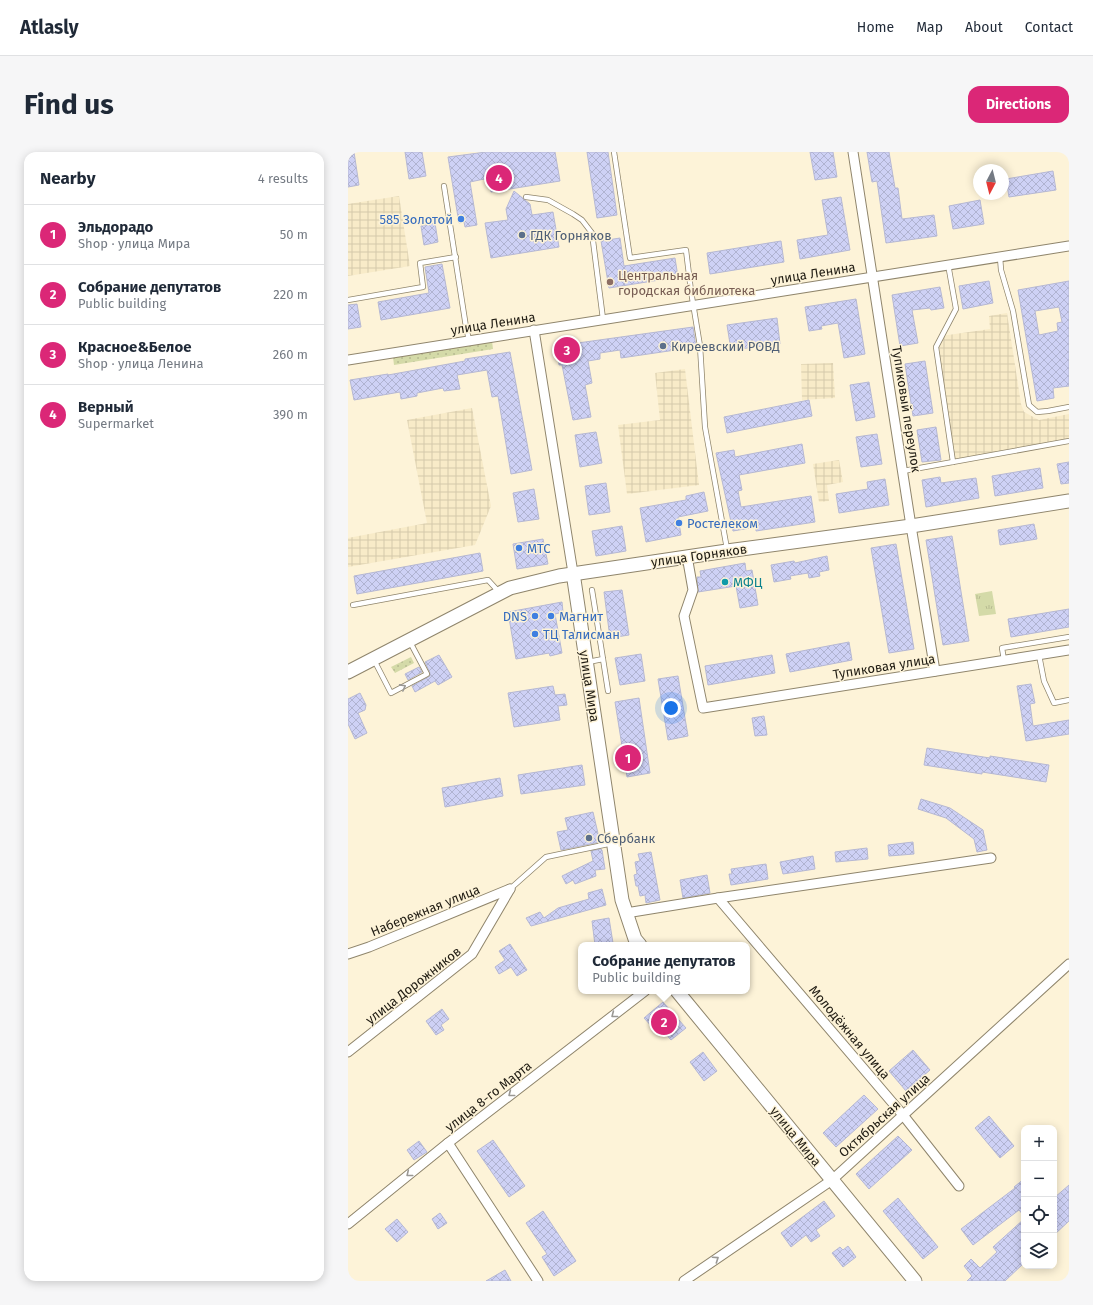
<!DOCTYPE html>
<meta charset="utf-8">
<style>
body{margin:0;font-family:"Fira Sans",sans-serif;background:#f6f6f7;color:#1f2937}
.controls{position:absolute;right:12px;bottom:12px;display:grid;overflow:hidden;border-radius:8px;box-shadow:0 2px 10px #0003}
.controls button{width:36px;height:36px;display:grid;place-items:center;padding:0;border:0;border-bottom:1px solid #e0e1e3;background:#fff;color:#1f2937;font:20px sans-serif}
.compass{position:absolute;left:625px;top:12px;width:36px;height:36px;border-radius:50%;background:#fff;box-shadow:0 2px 10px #0003;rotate:187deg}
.you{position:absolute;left:323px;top:556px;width:14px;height:14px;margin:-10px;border:3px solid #fff;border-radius:50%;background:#1a73e8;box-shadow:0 0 0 6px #1a73e833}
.badge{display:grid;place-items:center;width:26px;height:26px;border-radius:50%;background:#db2777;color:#fff;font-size:13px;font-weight:700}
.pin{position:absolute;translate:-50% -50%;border:2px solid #fff;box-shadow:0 1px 4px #0006}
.popup{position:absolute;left:230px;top:790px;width:172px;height:52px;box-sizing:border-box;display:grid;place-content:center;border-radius:8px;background:#fff;filter:drop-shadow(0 1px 3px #0005);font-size:13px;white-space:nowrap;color:#747a83}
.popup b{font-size:15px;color:#1f2937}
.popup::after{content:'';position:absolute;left:50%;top:100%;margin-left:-8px;border:8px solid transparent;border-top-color:#fff}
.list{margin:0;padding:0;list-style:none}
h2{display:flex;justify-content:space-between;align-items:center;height:52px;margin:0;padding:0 16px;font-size:17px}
h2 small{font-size:13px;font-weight:400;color:#747a83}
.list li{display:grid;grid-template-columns:26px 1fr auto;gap:12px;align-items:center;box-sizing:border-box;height:60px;padding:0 16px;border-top:1px solid #e0e1e3}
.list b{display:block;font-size:15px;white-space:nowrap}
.list p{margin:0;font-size:13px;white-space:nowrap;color:#747a83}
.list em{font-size:13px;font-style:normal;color:#747a83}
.icon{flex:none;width:22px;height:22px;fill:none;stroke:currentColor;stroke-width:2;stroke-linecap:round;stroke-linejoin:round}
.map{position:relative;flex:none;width:721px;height:1129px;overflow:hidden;border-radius:12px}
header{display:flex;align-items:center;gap:24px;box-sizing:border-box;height:56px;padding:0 20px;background:#fff;border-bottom:1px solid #e0e1e3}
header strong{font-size:19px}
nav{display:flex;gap:22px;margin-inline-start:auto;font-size:14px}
.intro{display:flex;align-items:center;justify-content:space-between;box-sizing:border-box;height:96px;padding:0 24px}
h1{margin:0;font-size:28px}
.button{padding:10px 18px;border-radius:12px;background:#db2777;color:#fff;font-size:14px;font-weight:700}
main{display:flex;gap:24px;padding:0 24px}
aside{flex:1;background:#fff;border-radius:12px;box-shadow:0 2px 10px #0003}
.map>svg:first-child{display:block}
.industrial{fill:url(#industrial-grid)}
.grass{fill:url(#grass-dots)}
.park{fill:url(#park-tufts)}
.building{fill:url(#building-cross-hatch);stroke:#b6b8d3;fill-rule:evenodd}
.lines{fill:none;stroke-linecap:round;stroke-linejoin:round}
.service-casing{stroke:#8f856c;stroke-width:6}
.minor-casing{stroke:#8f856c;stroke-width:11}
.secondary-casing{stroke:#8f856c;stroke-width:15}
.service{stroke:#fff;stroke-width:4.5}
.minor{stroke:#fff;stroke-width:9}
.secondary{stroke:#fff;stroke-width:13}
.oneway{stroke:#9a9894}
.shop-dot{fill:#3f7fe0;stroke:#fdf3d8;stroke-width:1.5}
.service-dot{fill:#5c6f8a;stroke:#fdf3d8;stroke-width:1.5}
.education-dot{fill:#8d6e63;stroke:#fdf3d8;stroke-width:1.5}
.culture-dot{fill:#0f9aa8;stroke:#fdf3d8;stroke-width:1.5}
.labels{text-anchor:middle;stroke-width:3;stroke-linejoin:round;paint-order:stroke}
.shop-label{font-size:13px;fill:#366cbe;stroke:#fdf3d8;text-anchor:start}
.service-label{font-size:13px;fill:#4e5e75;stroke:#fdf3d8;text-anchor:start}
.street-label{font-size:13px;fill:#1f1b12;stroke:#fdf3d8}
.education-label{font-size:13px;fill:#785e54;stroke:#fdf3d8;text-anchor:start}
.culture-label{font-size:13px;fill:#0d838f;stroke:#fdf3d8;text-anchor:start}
</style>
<header>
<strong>Atlasly</strong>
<nav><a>Home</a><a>Map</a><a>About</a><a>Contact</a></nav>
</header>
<div class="intro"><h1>Find us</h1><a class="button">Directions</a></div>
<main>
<aside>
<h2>Nearby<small>4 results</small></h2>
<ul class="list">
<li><span class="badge">1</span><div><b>Эльдорадо</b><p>Shop · улица Мира</p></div><em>50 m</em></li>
<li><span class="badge">2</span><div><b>Собрание депутатов</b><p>Public building</p></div><em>220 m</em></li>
<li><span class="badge">3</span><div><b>Красное&amp;Белое</b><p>Shop · улица Ленина</p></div><em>260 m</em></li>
<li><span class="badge">4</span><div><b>Верный</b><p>Supermarket</p></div><em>390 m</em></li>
</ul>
</aside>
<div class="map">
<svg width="721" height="1129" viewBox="0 0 721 1129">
<defs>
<pattern id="industrial-grid" width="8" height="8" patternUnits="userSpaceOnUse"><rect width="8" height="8" fill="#f8ebc8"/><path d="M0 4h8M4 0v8" fill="none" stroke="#d4c9ab"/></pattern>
<pattern id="grass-dots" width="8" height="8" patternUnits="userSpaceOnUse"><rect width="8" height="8" fill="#d4daa8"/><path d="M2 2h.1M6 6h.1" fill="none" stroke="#b6ba90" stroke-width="1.8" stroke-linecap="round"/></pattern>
<pattern id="park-tufts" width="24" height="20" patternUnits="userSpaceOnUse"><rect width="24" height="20" fill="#d4daa8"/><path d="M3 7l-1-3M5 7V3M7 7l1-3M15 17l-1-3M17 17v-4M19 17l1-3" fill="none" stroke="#b6ba90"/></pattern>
<pattern id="building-cross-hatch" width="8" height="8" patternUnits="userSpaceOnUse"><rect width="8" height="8" fill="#ced1f5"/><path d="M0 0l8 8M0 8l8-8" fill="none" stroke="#b0b3d1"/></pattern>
</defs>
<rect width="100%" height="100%" fill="#fdf3d8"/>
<g class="industrial">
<polygon points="51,44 62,114 0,124 0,52"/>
<polygon points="659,161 673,252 676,260 691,268 721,262 721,289 605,310 588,195 593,184 642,177 641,164"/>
<polygon points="485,211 487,246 454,248 453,212"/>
<polygon points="337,217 351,333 279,342 270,273 312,268 307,221"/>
<polygon points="124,256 143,354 127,393 0,415 0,386 79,371 59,268"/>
<polygon points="491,308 495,330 479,333 481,349 471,350 465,312"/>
</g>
<g class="grass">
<polygon points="144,189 145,197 46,213 45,205"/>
<polygon points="63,505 66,511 47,521 43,515"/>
</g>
<polygon class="park" points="644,439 648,462 631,464 627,442"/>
<g class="building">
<polygon points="0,0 6,0 11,33 0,35"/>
<polygon points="57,0 74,0 78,24 61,27"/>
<polygon points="138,0 207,0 212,29 143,40 141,26 122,30 129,73 117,75 116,70 111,71 100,5"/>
<polygon points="239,0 260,0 269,63 249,66"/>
<polygon points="462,0 485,0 489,25 467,28"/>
<polygon points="519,0 541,0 547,36 550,36 554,67 586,63 589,84 538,91 529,29 524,30"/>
<polygon points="705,19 708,38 661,45 658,27"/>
<polygon points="166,39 182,52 184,63 205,60 211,95 143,106 137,71 160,68 158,57"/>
<polygon points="493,45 502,98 452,107 449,88 480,83 474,48"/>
<polygon points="632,48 636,72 605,77 601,54"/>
<polygon points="87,71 90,90 76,93 73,74"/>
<polygon points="272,86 276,114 327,106 330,125 261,136 253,89"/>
<polygon points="433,89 436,110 362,122 359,101"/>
<polygon points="94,112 102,156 33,168 30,150 81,141 77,115"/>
<polygon points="641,129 645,151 615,157 611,134"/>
<path d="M721 129V234L705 236 706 246 689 249 670 138ZM711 155 714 170 709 171 710 179 691 183 687 159Z"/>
<polygon points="592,135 596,156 583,158 582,156 564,158 570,191 552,194 544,143"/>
<polygon points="508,147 517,202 496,206 490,171 473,174 474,177 461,179 457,155"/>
<polygon points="9,152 13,175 0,177 0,153"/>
<polygon points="429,166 432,192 383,198 379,173"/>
<polygon points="345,175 348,195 273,206 272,198 252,201 252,207 240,209 244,231 237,233 243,265 225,268 214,213 211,213 208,194"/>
<polygon points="162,200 184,318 163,322 150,244 144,245 139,218 109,223 112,237 96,239 95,236 69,241 69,244 53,247 52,240 6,248 2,228 40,222 40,223 117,209 117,207"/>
<polygon points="577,209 585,261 565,264 557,212"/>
<polygon points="521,230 527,265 508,269 502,233"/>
<polygon points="461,248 464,264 379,281 376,265"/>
<polygon points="588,275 593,308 574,310 569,278"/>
<polygon points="248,280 254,311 232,315 227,283"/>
<polygon points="529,282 534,312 513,315 508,285"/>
<polygon points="454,292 457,311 391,323 394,338 390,339 393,355 463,344 467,370 408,379 408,375 385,379 368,301 386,298 387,305"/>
<polygon points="721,310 721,331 713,332 709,312"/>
<polygon points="692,316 695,336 647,344 644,324"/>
<polygon points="592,325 593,331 628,326 631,346 578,355 574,328"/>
<polygon points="537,327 541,353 491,361 488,342 520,337 519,330"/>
<polygon points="258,331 262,360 241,363 237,334"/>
<polygon points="186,337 191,367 170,370 165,341"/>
<polygon points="356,340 360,359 330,365 333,383 298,390 292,356 338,348 338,344"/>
<polygon points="686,372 689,387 652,393 650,378"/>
<polygon points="274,374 278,399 248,404 244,379"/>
<polygon points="604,384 621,489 595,493 578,388"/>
<polygon points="195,387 200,412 169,417 165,392"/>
<polygon points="548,392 566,497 541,501 523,396"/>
<polygon points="132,401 135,419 9,442 6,424"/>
<polygon points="479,404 481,418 471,420 472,424 461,426 460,421 442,424 443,427 426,430 423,413 446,409 447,411"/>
<polygon points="397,411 398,419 404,418 410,453 392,456 388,434 350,440 349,425 353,425 352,419"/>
<polygon points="274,438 281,483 262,486 256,440"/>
<polygon points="214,450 215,460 207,462 214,501 202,504 201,501 168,507 160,460"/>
<polygon points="721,457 721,475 663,485 660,467"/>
<polygon points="501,490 504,508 442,520 438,502"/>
<polygon points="293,502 297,529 272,533 267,506"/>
<polygon points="91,503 104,525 90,533 87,529 67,540 64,534 82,524 82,521 77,510"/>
<polygon points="424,503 427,521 360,533 357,514"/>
<polygon points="71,515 74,520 60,528 57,522"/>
<polygon points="330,524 340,584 320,588 310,527"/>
<polygon points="683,532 687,551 682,552 685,574 721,568 721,582 678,589 669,534"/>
<polygon points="205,534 207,543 217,542 219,553 210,554 212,568 166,575 160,541"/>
<polygon points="12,541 18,553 17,558 10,561 19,581 7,587 0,572 0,547"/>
<polygon points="291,546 302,621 279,625 267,550"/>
<polygon points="416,564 419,583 407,584 404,566"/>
<polygon points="579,596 642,606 642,604 701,613 698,630 634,620 634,622 576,613"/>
<polygon points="234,613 237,633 173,642 170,623"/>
<polygon points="152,626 155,644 97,655 94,636"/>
<polygon points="573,647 602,656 635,678 639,698 629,700 626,687 598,666 570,657"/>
<polygon points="245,660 252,690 213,698 209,680 220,678 217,666"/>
<polygon points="565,690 566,702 541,704 540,693"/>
<polygon points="519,696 520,707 488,710 487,700"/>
<polygon points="253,697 254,698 257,717 247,718 248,724 227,732 225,728 218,732 214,724 245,709 243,699"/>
<polygon points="303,700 312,748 298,751 297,743 292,744 290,734 288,734 286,723 289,722 287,710 292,709 290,702"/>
<polygon points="465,704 467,717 435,722 432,710"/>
<polygon points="418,712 420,727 383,733 381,722 384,722 383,717"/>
<polygon points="359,723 362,741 335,746 332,728"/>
<polygon points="254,737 258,753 183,774 178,766 192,760 196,766 210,756 241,747 240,741"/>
<polygon points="261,766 265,791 247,793 244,769"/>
<polygon points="162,792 179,818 169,824 163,815 151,822 147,815 157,808 151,799"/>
<polygon points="315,850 338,876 323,888 311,874 306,877 296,866"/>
<polygon points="94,857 101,867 93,873 96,878 88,883 78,869"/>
<polygon points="565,898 582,918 558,939 541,919"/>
<polygon points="355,900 369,919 356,929 342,910"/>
<polygon points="516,943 530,957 488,995 475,981"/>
<polygon points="641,964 666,994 652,1006 627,976"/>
<polygon points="550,984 564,998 521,1037 508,1022"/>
<polygon points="145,988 177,1034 161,1045 129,999"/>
<polygon points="71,989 79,1000 66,1008 59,998"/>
<polygon points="676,1027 676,1064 671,1058 625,1093 613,1077 667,1036 666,1035"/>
<polygon points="721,1033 721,1069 706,1083 706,1046"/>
<polygon points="550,1046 590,1095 575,1107 535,1059"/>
<polygon points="476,1049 487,1064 468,1078 472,1084 463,1090 458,1083 443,1095 433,1081"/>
<polygon points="195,1059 228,1109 206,1124 194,1105 199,1102 178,1071"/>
<polygon points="92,1061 99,1071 90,1077 84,1067"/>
<polygon points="49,1067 60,1080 49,1090 37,1077"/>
<polygon points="676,1067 676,1111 657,1129 619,1129 624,1124 616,1114 623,1107 632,1116 649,1100 645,1095"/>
<polygon points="500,1094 508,1105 495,1115 484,1101 492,1095 495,1098"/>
<polygon points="157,1118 163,1129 138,1129"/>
</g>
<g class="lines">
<defs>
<g id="service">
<polyline points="266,0 282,106 338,98 343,139 352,194 357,275 379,397"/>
<polyline points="96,34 118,175 121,188"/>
<polyline points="178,45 200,48 225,62 234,68 244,81 255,167"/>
<polyline points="652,105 653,118 665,159 681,253 689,260 700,259 721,255"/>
<polyline points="600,112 608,157 588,195 605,310"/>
<polyline points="0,148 75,135 72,111 108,105"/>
<polyline points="555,319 721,289"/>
<polyline points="5,453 140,428 151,440"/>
<polyline points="691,503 696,529 706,551 721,548"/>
<polyline points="255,507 260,539"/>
<polyline points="26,508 43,541 79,522 62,490"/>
<polyline points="656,508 654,496 721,485"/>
<polyline points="240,510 255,507 244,438"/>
<polyline points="162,737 198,705 265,691"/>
</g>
<g id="minor">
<polyline points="505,0 563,374 587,519"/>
<polyline points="186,178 225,421"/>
<polyline points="0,208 721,94"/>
<polyline points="339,404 345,438 336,464 355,556 721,498"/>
<polyline points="370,746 555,963 611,1034"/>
<polyline points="278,761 370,746 643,706"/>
<polyline points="0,802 21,795 162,737"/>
<polyline points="0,900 124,802 162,737"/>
<polyline points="100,991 190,1129"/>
<polyline points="0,1072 100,991 297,839"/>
<polyline points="336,1129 484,1028 721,812"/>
</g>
<g id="secondary">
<polyline points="225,421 274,748 287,787 292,793"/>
<polyline points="0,520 162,436 211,424 379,399 563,374 721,349"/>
<polyline points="329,839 567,1129"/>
</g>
</defs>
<use href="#service" class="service-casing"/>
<use href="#minor" class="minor-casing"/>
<use href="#secondary" class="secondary-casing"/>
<use href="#service" class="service"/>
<use href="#minor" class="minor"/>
<use href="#secondary" class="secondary"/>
</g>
<defs><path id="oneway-chevron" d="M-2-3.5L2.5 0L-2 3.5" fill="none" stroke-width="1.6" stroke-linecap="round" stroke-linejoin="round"/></defs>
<g class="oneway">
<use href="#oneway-chevron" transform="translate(55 535) rotate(-28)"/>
<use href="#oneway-chevron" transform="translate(266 863) rotate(142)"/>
<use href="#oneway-chevron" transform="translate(163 942) rotate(142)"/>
<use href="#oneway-chevron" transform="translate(61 1022) rotate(141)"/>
<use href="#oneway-chevron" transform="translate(368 1107) rotate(-34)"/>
</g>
<g class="shop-dot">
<circle cx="113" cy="67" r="4"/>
<circle cx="331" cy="371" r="4"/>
<circle cx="171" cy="396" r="4"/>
<circle cx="187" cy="464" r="4"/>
<circle cx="203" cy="464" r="4"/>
<circle cx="187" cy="482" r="4"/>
</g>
<g class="service-dot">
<circle cx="174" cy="83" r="4"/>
<circle cx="315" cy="194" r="4"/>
<circle cx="241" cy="686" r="4"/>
</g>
<circle class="education-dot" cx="262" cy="130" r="4"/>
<circle class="culture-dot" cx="377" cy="430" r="4"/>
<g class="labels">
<g class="shop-label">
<text x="105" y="72" text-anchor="end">585 Золотой</text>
<text x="339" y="376">Ростелеком</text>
<text x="179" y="401">МТС</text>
<text x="179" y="469" text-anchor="end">DNS</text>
<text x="211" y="469">Магнит</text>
<text x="195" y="487">ТЦ Талисман</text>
</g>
<g class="service-label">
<text x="182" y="88">ГДК Горняков</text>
<text x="323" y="199">Киреевский РОВД</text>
<text x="249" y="691">Сбербанк</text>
</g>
<g class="street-label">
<text transform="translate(465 121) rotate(-9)" y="5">улица Ленина</text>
<text transform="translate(145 171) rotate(-9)" y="5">улица Ленина</text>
<text transform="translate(559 257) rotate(81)" y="5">Тупиковый переулок</text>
<text transform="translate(351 403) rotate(-8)" y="5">улица Горняков</text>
<text transform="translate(536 514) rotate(-9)" y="5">Тупиковая улица</text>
<text transform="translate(242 534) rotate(81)" y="5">улица Мира</text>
<text transform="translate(77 758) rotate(-22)" y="5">Набережная улица</text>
<text transform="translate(65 833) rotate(-38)" y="5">улица Дорожников</text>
<text transform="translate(502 880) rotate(50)" y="5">Молодёжная улица</text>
<text transform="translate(140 944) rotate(-38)" y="5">улица 8-го Марта</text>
<text transform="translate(536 963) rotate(-42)" y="5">Октябрьская улица</text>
<text transform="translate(448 984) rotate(51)" y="5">улица Мира</text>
</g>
<g class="education-label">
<text x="270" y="128">Центральная<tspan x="270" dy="15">городская библиотека</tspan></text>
</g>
<g class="culture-label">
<text x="385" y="435">МФЦ</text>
</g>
</g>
</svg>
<div class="controls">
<button>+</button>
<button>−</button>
<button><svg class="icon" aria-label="locate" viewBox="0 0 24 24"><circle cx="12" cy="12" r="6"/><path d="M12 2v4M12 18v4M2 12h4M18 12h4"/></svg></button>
<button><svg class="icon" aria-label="layers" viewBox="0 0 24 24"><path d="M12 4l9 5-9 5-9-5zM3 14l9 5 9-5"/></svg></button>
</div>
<svg class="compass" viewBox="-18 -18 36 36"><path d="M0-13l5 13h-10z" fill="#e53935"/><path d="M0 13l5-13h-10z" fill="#747a83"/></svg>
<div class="you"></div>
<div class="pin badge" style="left:280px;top:606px">1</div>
<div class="pin badge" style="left:316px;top:870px">2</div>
<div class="popup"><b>Собрание депутатов</b>Public building</div>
<div class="pin badge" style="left:219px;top:198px">3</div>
<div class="pin badge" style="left:151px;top:26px">4</div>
</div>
</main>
